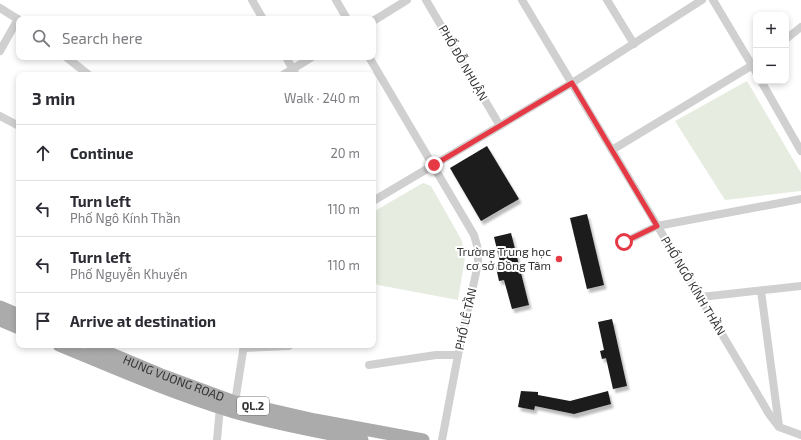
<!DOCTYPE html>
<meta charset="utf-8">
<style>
body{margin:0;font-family:"Exo 2",sans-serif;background:#f2f2f3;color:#2b2b33}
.controls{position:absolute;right:12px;top:12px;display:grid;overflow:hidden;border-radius:8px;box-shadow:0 2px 6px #0003}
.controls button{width:36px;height:36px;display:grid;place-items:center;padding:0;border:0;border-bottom:1px solid #e1e1e2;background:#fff;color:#2b2b33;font:20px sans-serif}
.stop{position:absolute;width:12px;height:12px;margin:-9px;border:3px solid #e63946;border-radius:50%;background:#fff}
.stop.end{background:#e63946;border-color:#fff;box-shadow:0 1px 4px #0008}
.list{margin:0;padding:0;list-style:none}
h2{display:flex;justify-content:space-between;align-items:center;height:52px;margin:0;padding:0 16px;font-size:17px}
h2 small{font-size:13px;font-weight:400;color:#7c7c81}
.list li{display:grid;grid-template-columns:26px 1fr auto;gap:12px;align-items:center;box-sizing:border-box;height:56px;padding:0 16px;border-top:1px solid #e1e1e2}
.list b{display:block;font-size:15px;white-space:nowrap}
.list p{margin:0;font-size:13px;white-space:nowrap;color:#7c7c81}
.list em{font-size:13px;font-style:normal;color:#7c7c81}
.icon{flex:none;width:22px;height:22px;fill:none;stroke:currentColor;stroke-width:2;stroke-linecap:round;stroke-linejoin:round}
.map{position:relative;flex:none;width:801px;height:440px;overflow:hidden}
.search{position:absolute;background:#fff;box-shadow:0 2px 6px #0003;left:16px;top:16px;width:360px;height:44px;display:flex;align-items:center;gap:10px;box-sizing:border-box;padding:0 14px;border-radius:8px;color:#7c7c81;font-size:15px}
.panel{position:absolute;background:#fff;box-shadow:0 2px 6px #0003;left:16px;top:72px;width:360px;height:276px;border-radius:8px}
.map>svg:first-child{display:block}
.green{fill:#e6ecdf}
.building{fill:#1a1a1a;filter:url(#shadow)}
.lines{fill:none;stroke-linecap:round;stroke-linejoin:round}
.minor{stroke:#d0d0d0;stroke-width:8}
.primary{stroke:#ababab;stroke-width:13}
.route{stroke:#e63946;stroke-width:5}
.poi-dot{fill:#e63946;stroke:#fff;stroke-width:1.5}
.labels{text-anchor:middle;stroke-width:4;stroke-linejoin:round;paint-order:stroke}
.shield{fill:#fff;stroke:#707070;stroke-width:1}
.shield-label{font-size:11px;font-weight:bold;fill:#333}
.street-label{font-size:12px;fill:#333;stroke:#fff}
.poi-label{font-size:12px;fill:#333;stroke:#fff;text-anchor:end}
</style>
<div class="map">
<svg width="801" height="440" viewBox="0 0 801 440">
<defs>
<filter id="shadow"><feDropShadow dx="2.5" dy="4" stdDeviation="1" flood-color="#0004"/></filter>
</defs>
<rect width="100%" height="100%" fill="#fff"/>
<g class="green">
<polygon points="747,81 801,173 801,191 725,200 675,121"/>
<polygon points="423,183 431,186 462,241 465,258 458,300 378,285 373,281 373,212"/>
</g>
<g class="building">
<polygon points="487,146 519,199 481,221 450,168"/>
<polygon points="587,214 604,285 587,289 570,218"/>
<polygon points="511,233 529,305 512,309 504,280 499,281 496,267 501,266 494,237"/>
<polygon points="612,319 627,386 613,389 606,358 602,359 600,351 604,350 598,322"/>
<polygon points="521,391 538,392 538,395 570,401 608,391 611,404 574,414 535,406 534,410 518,407"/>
</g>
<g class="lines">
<g class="minor">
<polyline points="252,0 263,19"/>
<polyline points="336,0 347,19"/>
<polyline points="426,0 500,126"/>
<path d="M522 0C604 138 688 275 769 414L779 427 801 435"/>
<polyline points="607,0 634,44"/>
<polyline points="713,0 756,72"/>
<polyline points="0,8 19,20"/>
<polyline points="373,21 407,0"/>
<polyline points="786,39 801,27"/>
<polyline points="0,51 18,19"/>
<polyline points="66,57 89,75"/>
<polyline points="286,57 296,75"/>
<polyline points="369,57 474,235 478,249 478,264 458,355 442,440"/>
<polyline points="283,75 312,57"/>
<polyline points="761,81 801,151"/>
<polyline points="0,116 19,126"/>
<polyline points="612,150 756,63"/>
<polyline points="373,201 572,83 702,0"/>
<polyline points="624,242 657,226 801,199"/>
<polyline points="761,291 779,426"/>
<polyline points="701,297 801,286"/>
<polyline points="244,348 289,346 290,345"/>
<polyline points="369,365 436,355 458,355"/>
<polyline points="235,402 244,345"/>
<polyline points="217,440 220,407"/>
</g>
<g class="primary">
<polyline points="0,307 19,315"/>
<polyline points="0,320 19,328"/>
<path d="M59 345C117 369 174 394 234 412 276 424 319 432 362 440"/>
<path id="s1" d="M90 345 159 374 235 402 315 420 423 440"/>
</g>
</g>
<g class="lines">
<polyline class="route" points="434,165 572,83 657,226 624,242"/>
</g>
<circle class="poi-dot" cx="559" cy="259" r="4"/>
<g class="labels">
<rect class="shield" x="237" y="397" width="32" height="18" rx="3"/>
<g class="shield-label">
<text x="253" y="410">QL.2</text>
</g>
<g class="street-label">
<text transform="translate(463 63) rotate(60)" y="4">PHỐ ĐỖ NHUẬN</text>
<text transform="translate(693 286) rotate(59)" y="4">PHỐ NGÔ KÍNH THẦN</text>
<text transform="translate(466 319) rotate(-78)" y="4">PHỐ LÊ TẦN</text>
<text dy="4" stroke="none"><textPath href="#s1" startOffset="90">HUNG VUONG ROAD</textPath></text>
</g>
<g class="poi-label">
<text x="551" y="256">Trường Trung học<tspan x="551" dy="14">cơ sở Đồng Tâm</tspan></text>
</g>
</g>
</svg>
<div class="controls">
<button>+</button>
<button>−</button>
</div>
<div class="stop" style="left:624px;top:242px"></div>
<div class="stop end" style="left:434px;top:165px"></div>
<div class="search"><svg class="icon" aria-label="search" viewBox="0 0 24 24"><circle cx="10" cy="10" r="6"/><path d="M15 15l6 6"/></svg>Search here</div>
<section class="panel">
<h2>3 min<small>Walk · 240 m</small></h2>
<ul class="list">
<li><svg class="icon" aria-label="ahead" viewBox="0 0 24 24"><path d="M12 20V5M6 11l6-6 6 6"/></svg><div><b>Continue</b></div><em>20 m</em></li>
<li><svg class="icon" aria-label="left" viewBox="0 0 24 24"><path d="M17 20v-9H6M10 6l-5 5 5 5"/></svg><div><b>Turn left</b><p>Phố Ngô Kính Thần</p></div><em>110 m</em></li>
<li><svg class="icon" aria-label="left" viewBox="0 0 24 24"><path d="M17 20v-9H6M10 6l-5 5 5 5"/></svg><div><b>Turn left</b><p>Phố Nguyễn Khuyến</p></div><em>110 m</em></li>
<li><svg class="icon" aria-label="arrive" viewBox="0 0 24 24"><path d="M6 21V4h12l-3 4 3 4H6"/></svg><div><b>Arrive at destination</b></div></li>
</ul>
</section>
</div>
